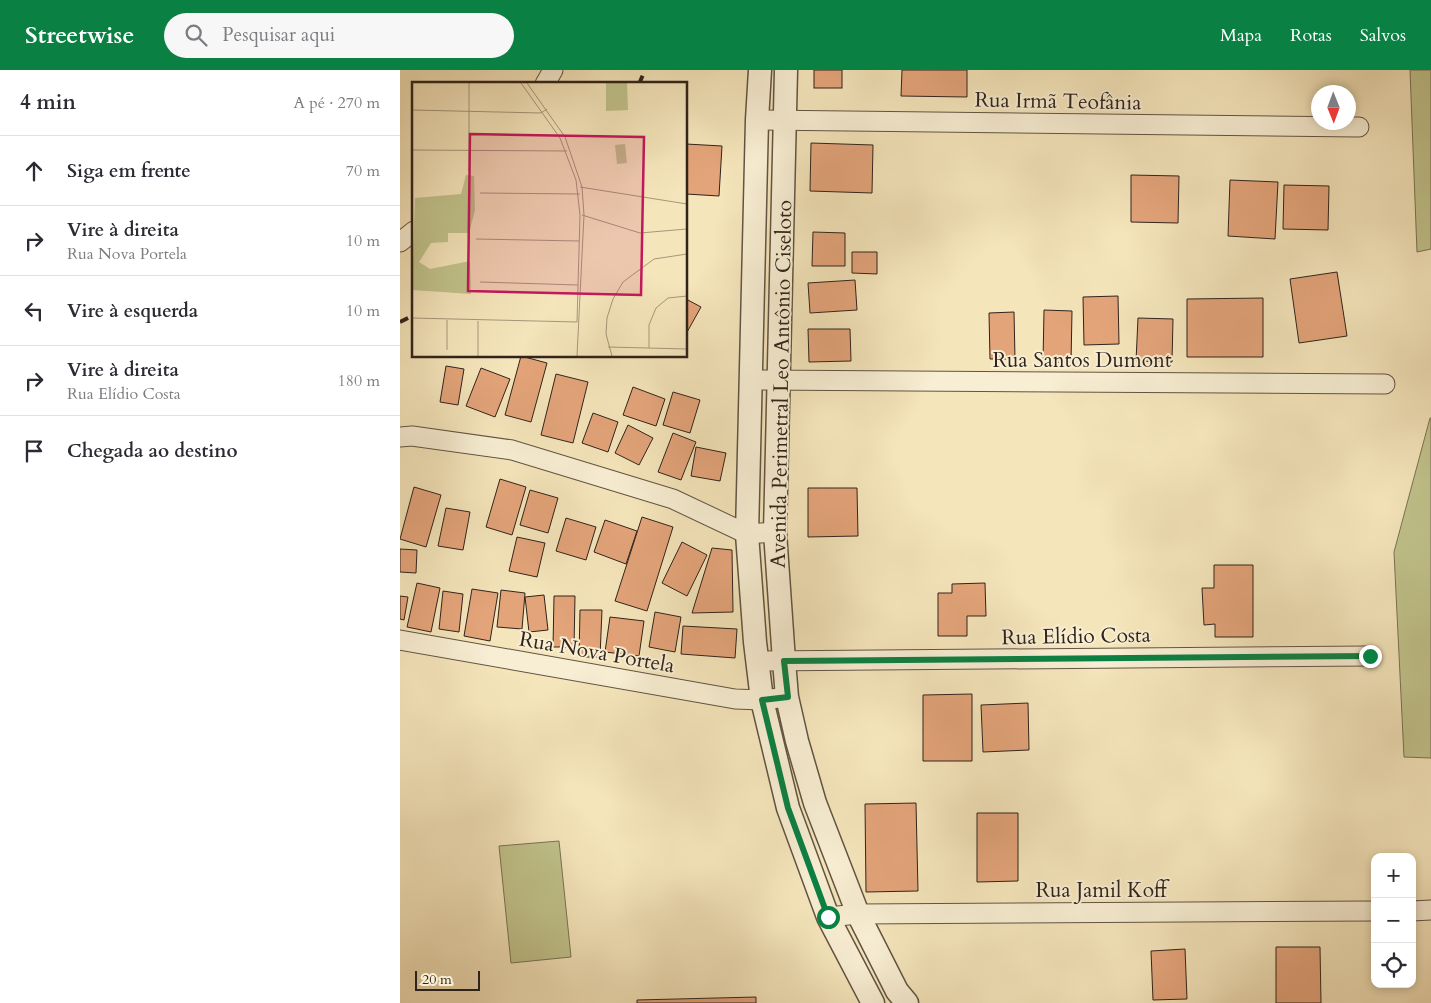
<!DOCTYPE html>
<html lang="pt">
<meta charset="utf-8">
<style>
body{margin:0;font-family:Cardo,serif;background:#f7f7f7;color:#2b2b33}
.controls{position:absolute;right:15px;bottom:15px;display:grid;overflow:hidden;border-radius:10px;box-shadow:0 2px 8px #0003}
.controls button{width:45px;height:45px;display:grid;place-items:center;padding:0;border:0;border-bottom:1px solid #e1e1e2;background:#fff;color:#2b2b33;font:25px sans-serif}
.compass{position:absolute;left:911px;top:15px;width:45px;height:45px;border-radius:50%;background:#fff;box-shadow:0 2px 8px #0003;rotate:179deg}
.scale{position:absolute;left:15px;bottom:12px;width:65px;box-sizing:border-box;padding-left:5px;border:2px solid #30231b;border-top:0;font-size:14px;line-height:18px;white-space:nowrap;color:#30231b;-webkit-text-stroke:4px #f8eed3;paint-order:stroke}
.stop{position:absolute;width:15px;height:15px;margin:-11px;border:4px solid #0b8043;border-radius:50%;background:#fff}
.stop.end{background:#0b8043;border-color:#fff;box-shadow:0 1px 5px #0008}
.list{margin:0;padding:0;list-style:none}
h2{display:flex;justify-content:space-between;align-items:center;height:65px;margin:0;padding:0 20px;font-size:21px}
h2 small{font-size:16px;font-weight:400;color:#7c7c81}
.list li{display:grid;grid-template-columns:32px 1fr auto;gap:15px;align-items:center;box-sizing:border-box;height:70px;padding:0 20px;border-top:1px solid #e1e1e2}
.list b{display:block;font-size:19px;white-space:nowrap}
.list p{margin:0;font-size:16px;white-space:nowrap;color:#7c7c81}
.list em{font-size:16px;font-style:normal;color:#7c7c81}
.icon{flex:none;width:28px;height:28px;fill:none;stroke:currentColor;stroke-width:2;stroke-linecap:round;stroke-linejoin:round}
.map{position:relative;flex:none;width:1031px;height:933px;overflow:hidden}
header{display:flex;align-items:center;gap:30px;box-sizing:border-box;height:70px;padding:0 25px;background:#0b8043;color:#fff}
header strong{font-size:24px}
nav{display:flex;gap:28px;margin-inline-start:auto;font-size:18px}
.search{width:350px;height:45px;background:#f7f7f7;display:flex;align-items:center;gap:12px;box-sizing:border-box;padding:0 18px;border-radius:28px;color:#7c7c81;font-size:19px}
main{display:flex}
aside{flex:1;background:#fff}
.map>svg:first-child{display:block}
.green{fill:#c1c38c;stroke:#787354}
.building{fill:#e4a47a;stroke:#30231b}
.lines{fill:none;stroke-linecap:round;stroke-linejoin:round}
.minor-casing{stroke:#615443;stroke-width:21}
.tertiary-casing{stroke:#615443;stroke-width:25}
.minor{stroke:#f8eed3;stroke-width:19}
.tertiary{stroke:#f8eed3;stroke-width:22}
.rail{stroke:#30231b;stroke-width:4;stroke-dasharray:9 9;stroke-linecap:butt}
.route{stroke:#0b8043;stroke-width:6}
.labels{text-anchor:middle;stroke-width:4;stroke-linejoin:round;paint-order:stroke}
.street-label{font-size:21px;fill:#30231b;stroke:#f8eed3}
.inset-road{fill:none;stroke:#a6977b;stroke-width:1}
.view{fill:#c2185b;fill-opacity:0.15;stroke:#c2185b;stroke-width:2.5}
.inset-edge{fill:none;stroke:#30231b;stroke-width:2.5}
</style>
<header>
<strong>Streetwise</strong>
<div class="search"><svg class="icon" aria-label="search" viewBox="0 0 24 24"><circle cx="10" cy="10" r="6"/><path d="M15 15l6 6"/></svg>Pesquisar aqui</div>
<nav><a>Mapa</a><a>Rotas</a><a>Salvos</a></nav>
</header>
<main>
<aside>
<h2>4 min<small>A pé · 270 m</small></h2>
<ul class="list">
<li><svg class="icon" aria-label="ahead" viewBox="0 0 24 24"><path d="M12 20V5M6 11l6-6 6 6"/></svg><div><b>Siga em frente</b></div><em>70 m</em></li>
<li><svg class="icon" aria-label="right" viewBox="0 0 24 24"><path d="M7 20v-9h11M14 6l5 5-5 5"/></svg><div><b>Vire à direita</b><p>Rua Nova Portela</p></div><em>10 m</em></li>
<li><svg class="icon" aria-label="left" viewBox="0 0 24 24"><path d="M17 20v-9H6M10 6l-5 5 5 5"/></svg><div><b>Vire à esquerda</b></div><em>10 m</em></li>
<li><svg class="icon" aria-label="right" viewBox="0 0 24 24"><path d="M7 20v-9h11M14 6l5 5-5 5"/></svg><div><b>Vire à direita</b><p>Rua Elídio Costa</p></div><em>180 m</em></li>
<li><svg class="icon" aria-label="arrive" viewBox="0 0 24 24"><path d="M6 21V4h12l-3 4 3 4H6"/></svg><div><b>Chegada ao destino</b></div></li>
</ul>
</aside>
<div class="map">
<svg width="1031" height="933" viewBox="0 0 1031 933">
<rect width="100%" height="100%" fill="#f5e5bb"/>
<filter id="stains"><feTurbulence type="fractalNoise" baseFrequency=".004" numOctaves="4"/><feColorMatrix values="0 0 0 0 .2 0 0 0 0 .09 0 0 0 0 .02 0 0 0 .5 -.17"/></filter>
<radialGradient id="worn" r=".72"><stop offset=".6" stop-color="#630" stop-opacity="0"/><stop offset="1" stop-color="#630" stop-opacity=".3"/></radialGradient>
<g class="green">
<polygon points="1010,0 1031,0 1031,179 1017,182"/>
<polygon points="1030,348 1031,348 1031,688 1004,687 994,482"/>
<polygon points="159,771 171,887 111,893 99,776"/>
</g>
<g class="building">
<rect x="414" y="0" width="28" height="18"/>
<polygon points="502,0 567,0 567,27 501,26"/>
<polygon points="411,73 473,75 472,123 410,121"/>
<polygon points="286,74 322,76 319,126 286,124"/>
<polygon points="731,105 779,106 778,153 731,152"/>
<polygon points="830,110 878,112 875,169 828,166"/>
<polygon points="884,115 929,116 928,160 883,159"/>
<polygon points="413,162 445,163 445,196 412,196"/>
<polygon points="452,182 477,182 477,204 452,203"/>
<polygon points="937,202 947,266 899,273 890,209"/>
<polygon points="455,210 457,240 410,243 408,213"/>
<polygon points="718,226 719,274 684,275 683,227"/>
<polygon points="863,228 863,287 787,287 787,229"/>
<polygon points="286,229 301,237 286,264"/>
<polygon points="644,240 672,241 671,293 643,292"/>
<polygon points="614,242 615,289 590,289 589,243"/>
<polygon points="738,248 773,249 772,292 736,291"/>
<polygon points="408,259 450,259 451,291 409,292"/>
<polygon points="121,286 147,293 131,352 105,345"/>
<polygon points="46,296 64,299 58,335 40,332"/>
<polygon points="81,298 110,309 95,347 66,336"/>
<polygon points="156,304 188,312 173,373 141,365"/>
<polygon points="233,317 265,329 256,356 223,345"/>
<polygon points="273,322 300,330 290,363 263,355"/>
<polygon points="193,343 218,352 208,382 182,373"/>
<polygon points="228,355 253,368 239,395 215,383"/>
<polygon points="273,363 296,372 281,410 258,402"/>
<polygon points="296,377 326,383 320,411 291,406"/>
<polygon points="100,409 126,417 112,465 86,457"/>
<polygon points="14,417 41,425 26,477 0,469"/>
<polygon points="408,418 457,418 458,466 408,467"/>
<polygon points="130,420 158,428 148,463 120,455"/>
<polygon points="46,438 70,442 63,480 38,476"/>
<polygon points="242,447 273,457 247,541 215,531"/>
<polygon points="166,448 196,457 186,490 156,481"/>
<polygon points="205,450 237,461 226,494 194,482"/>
<polygon points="117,467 145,473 137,507 109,501"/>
<polygon points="282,472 307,485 287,526 262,513"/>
<polygon points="312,478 332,480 333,542 292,543"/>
<polygon points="0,479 17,480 16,503 0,502"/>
<polygon points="814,495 853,495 853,567 815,567 815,554 804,555 802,518 814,518"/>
<polygon points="17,513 40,518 31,562 7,557"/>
<polygon points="585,513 586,546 567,546 567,566 538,566 538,523 552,523 552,514"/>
<polygon points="72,519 98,523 90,571 64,566"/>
<polygon points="101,520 125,523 122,559 97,557"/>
<polygon points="43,521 63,524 59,562 39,559"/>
<polygon points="144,525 148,560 129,562 125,527"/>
<polygon points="0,526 8,527 4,550 0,549"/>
<polygon points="154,526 175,526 174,577 153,577"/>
<polygon points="180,540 202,540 200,587 179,587"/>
<polygon points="255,542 281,547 275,582 249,577"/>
<polygon points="210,547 244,551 239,586 205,582"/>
<polygon points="283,556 337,559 335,588 281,584"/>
<polygon points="572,624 572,691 523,691 523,625"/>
<polygon points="628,633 629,680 583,682 581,635"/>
<polygon points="516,733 518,821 466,822 465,734"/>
<polygon points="577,743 618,743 618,811 577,812"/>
<polygon points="876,877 920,877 921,933 876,933"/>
<polygon points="785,879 787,929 753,930 751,881"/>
<polygon points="356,927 356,933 237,933 237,930"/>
</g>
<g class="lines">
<defs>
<g id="minor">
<polyline points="145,14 153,0"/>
<polyline points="357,50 959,57"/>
<polyline points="0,172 14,161"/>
<polyline points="350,310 985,314"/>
<polyline points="0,367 12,366 112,380 273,429 347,464 375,462"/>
<polyline points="0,570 335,629 362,630 387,627"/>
<polyline points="357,591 970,586"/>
<polyline points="1012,841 1031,840"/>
<polyline points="428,847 458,844 975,841"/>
</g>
<g id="tertiary">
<polyline points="360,0 357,50 347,464 355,572 362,630 388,738 428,847 473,933"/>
<polyline points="386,0 375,462 384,591 387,627 397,671 415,733 458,844 497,921 507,933"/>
</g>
</defs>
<use href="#minor" class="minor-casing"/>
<use href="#tertiary" class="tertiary-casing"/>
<use href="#minor" class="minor"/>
<use href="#tertiary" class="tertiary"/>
<g class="rail">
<polyline points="239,14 245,0"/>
<polyline points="0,252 14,245"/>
</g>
</g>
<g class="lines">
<polyline class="route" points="428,847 388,738 362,630 388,627 384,591 970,586"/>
</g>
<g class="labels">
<g class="street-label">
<text transform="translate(658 31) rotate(1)" y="7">Rua Irmã Teofânia</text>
<text x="682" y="297">Rua Santos Dumont</text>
<text transform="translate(381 314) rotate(-89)" y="7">Avenida Perimetral Leo Antônio Ciseloto</text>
<text transform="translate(676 566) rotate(-1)" y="7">Rua Elídio Costa</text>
<text transform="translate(197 582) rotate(10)" y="7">Rua Nova Portela</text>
<text x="701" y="827">Rua Jamil Koff</text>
</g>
</g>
<g transform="translate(12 12)">
<rect width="275" height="275" fill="#f5e5bb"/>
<path d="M194 1H215L216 28 194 29ZM213 62 215 81 205 82 203 63ZM54 93 62 94 63 128 57 151H36V160L19 161 7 180 18 187 58 179 59 212 0 208 3 116 49 112Z" fill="#c1c38c"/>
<path class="inset-road" d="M109 1 148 56 164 98 168 133 165 240M115 1 153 55 170 105 172 133 165 274M0 28 129 31 135 27M0 68 155 69M57 89V1M168 105 275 122M68 111 168 112M170 133 228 151 275 147M64 157 167 159M68 200 166 203M0 236 165 240M35 238V268M66 239V274M196 265 275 267M237 266V243L244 226 256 216 275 214M200 274 194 252 195 236 201 217 211 200 242 177 275 172"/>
<path class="view" d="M58 52 232 55 229 213 56 209Z"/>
<rect width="275" height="275" class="inset-edge"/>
</g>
<rect width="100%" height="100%" filter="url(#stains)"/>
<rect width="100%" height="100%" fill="url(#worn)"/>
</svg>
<div class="controls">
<button>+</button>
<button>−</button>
<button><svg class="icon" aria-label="locate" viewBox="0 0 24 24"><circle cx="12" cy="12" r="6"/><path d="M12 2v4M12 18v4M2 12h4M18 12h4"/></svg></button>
</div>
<svg class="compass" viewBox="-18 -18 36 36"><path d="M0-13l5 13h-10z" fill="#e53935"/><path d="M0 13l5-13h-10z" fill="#7c7c81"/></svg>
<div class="scale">20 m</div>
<div class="stop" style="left:428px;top:847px"></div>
<div class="stop end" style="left:970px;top:586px"></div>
</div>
</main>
